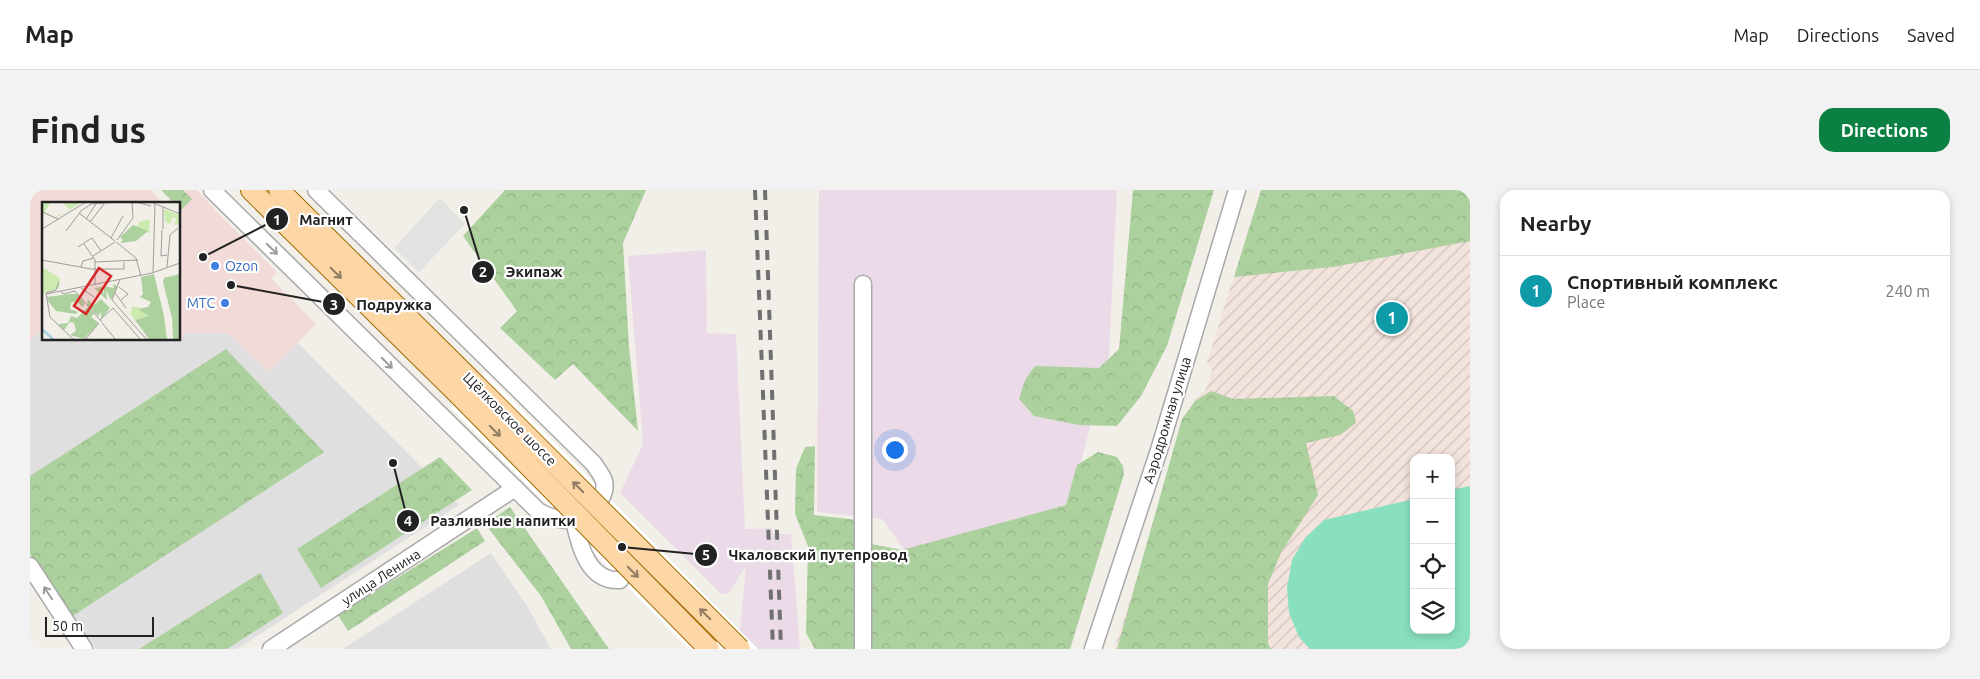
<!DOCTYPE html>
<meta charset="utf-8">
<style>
body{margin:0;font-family:Ubuntu,sans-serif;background:#f2f2f2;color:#222}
.controls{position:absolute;right:15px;bottom:15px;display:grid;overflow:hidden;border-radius:10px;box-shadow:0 2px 8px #0003}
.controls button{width:45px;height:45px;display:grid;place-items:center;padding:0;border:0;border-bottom:1px solid #e0e0e0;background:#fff;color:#222;font:25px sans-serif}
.scale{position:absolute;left:15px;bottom:12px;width:109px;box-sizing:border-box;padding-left:5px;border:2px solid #222;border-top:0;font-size:14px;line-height:18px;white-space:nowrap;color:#222;-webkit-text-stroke:4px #fff;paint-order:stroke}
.you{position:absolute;left:864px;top:259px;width:18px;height:18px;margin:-12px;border:4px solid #fff;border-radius:50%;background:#1a73e8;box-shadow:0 0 0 8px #1a73e833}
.badge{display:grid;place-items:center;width:32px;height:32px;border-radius:50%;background:#0b8043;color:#fff;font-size:16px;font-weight:700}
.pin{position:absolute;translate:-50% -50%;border:2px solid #fff;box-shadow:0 1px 5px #0006}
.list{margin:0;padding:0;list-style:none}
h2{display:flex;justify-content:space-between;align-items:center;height:65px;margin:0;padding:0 20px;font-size:21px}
h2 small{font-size:16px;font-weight:400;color:#767676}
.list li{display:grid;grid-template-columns:32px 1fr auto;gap:15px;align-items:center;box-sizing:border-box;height:70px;padding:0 20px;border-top:1px solid #e0e0e0}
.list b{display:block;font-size:19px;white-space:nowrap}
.list p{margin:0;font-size:16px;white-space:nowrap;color:#767676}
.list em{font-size:16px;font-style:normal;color:#767676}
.icon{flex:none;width:28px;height:28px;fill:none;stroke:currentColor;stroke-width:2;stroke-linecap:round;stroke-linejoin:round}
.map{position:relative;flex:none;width:1440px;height:459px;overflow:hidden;border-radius:15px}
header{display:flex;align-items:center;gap:30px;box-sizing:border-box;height:70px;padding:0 25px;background:#fff;border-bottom:1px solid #e0e0e0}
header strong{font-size:24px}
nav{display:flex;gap:28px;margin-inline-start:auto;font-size:18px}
.intro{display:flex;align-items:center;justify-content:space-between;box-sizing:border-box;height:120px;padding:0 30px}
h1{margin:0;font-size:35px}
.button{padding:12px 22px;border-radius:15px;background:#0b8043;color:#fff;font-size:18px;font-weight:700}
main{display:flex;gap:30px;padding:0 30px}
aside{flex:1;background:#fff;border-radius:15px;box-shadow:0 2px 8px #0003}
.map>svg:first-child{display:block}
.residential{fill:#e0dfdf}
.commercial{fill:#f2dad9}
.industrial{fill:#ebdbe8}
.military{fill:url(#military-furrows);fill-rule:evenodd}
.forest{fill:url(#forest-crowns)}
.pitch{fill:#88e0be}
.parking{fill:#e2e2e2}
.pier{fill:#fff}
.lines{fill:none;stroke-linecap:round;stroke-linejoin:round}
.minor-casing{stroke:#a9a9a9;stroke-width:19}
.major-casing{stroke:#a06b00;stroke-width:22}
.minor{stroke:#fff;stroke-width:16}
.major{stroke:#fcd6a4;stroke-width:20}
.rail{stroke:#707070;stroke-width:4;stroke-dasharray:10 10;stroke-linecap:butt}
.major-bridge-casing{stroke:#a06b00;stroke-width:22;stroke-linecap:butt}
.major-bridge{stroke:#fcd6a4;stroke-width:20}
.oneway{stroke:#9c9c9c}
.oneway2{stroke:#8f7c63}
.shop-dot{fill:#3f7fe0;stroke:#fff;stroke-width:2}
.labels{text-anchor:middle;stroke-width:4.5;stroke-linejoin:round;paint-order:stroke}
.shop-label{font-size:14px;fill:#366cbe;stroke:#fff;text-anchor:start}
.street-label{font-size:14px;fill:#222;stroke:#fff}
.inset-river{fill:none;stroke:#aad3df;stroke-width:2.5}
.inset-road{fill:none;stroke:#9f9d99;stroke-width:1}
.view{fill:#d62828;fill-opacity:0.15;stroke:#d62828;stroke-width:2.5}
.inset-edge{fill:none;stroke:#222;stroke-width:2.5}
.leader{fill:none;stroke:#222;stroke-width:2}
.callout-dot{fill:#222;stroke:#fff;stroke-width:2}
.mark-label{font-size:15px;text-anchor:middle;font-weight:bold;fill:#fff}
.callout-label{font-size:15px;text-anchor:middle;font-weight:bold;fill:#222;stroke:#fff;stroke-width:4.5;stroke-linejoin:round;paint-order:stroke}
</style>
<header>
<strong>Map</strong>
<nav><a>Map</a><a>Directions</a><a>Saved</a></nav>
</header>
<div class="intro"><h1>Find us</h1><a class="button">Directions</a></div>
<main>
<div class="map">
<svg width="1440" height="459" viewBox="0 0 1440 459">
<defs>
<pattern id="military-furrows" width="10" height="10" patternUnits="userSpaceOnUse" patternTransform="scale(1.25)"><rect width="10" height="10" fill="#f3e3dd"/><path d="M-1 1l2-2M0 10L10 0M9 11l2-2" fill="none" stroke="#d0c2bd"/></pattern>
<pattern id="forest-crowns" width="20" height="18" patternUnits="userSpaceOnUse" patternTransform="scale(1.25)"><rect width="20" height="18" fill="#add19e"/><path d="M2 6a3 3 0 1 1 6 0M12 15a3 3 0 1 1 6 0" fill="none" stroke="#95b388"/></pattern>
</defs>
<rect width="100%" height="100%" fill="#f2efe9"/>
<g class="residential">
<polygon points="14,139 14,149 149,150 157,143 198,143 239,181 268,153 429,315 207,459 66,459 0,358 0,150"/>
<polygon points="461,363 497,416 521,459 313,459"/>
</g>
<polygon class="commercial" points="0,0 121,0 134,14 149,0 167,0 186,21 247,82 241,88 286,134 239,182 198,143 157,143 149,150 147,149 149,149 149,14 14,14 14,139 0,150"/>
<g class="industrial">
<polygon points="789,0 1087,0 1079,166 1039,316 875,361 852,329 787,322"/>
<polygon points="676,60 677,143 706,144 715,339 742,338 743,344 761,344 770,459 708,459 716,376 698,404 691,404 590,303 613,254 598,66"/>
</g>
<path class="military" d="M1231 0H1440V459H1084L1165 210 1175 201 1179 191 1182 180 1177 172ZM1384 268H1421V440H1384Z"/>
<g class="forest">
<polygon points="131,0 153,0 162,9 151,20 149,14 145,14"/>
<polygon points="475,0 616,0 593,53 599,157 608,241 543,174 525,190 470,138 487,121 433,46"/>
<polygon points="1103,0 1184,0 1137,156 1111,206 1087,236 1049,235 1004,226 989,209 995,190 1005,176 1069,178 1089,159"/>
<polygon points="1231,0 1440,0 1440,51 1303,77 1204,87"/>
<polygon points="196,159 294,262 41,427 0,364 0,286"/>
<polygon points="1181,201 1203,209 1304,206 1323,221 1326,233 1310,245 1276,253 1288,305 1251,363 1238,394 1238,453 1241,459 1087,459 1152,229 1165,211"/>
<polygon points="785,256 784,325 836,331 836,353 872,360 1036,315 1047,275 1068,262 1087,267 1093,276 1094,284 1040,459 785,459 776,443 778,356 765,324 766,279 775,257"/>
<polygon points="410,267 442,300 291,398 267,359"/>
<polygon points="480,317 579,459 541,459 511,406 455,334"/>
<polygon points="447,338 455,351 318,441 308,425"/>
<polygon points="230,383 253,423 197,459 109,459"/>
</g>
<polygon class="pitch" points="1440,296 1440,459 1280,459 1269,447 1259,423 1257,398 1262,370 1275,348 1294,330 1384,309 1384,440 1421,440 1421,300"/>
<polygon class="parking" points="410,8 435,34 389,82 364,58"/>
<polygon class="pier" points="455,182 728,459 659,459 420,217"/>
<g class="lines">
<defs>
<g id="minor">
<path d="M182 0 508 321C519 327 529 331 542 330 558 328 578 308 574 291 572 285 567 279 564 274L286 0"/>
<polyline points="833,94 833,459"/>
<path d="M544 330C549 355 558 392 590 390"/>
<polyline points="0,376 54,459"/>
<polyline points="241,459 485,298"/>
<polyline points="1063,459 1129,260 1207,0"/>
</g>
<g id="major">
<polyline points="221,0 431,207"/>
<polyline points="249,0 444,193"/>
</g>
</defs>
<use href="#minor" class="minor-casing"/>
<use href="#major" class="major-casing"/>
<use href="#minor" class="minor"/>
<use href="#major" class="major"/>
<g class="rail">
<polyline points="725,0 743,459"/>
<polyline points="735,0 751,459"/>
</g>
<defs>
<g id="major-bridge">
<polyline points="444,193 710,459"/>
<polyline points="431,207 679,459"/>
</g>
</defs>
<use href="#major-bridge" class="major-bridge-casing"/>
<use href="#major-bridge" class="major-bridge"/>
</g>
<defs><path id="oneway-shaft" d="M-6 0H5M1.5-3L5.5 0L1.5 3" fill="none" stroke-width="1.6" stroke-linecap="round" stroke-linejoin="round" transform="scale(1.25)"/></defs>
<g class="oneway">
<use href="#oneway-shaft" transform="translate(242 59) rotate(44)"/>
<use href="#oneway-shaft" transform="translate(357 173) rotate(45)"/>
<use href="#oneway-shaft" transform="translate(18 403) rotate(-123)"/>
</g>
<g class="oneway2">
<use href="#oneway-shaft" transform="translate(306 83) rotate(45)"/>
<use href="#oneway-shaft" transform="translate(465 241) rotate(45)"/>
<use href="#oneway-shaft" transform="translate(548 297) rotate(-135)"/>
<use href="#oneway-shaft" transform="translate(603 382) rotate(45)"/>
<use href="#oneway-shaft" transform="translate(675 424) rotate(-135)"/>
</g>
<g class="shop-dot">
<circle cx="185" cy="76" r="5"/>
<circle cx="195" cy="113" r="5"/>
</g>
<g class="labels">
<g class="shop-label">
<text x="195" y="81">Ozon</text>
<text x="185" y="118" text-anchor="end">МТС</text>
</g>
<g class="street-label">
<text transform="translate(480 229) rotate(45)" y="5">Щёлковское шоссе</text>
<text transform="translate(1137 230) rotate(-73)" y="5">Аэродромная улица</text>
<text transform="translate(351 387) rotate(-33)" y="5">улица Ленина</text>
</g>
</g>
<g transform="translate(12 12)">
<rect width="138" height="138" fill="#f2efe9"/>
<path d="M0 0H9L3 10 13 15 28 8 20 0H40L14 16 0 10ZM108 17 107 31 91 26V23L94 26 97 20ZM90 105H97V108L107 111V114L93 118 86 110 89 112Z" fill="#cdebb0"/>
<path d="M91 23 106 29 94 39 78 41 81 38 78 35ZM112 72 122 114 125 137H107L93 118 107 114 96 107 106 105 109 100 98 95 101 92 99 75ZM137 72V137H131L130 116 121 80 122 76ZM71 82 76 84 69 98 64 88 65 98 52 86 60 85 62 93V84L72 86ZM27 92H35L43 102 40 105 35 99 29 101 28 107 36 110 34 112 14 109 6 99 5 95ZM46 97 51 104 59 97 68 106 59 117V110L56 114 45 102ZM46 105 52 112 49 115 57 121 42 137 28 133 34 129 32 121 28 120 22 128 16 122 26 121 29 114 35 116Z" fill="#add19e"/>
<path d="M122 7 137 13V22L132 23 134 16 131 15 128 22 123 20ZM0 65 18 76 17 86 0 92Z" fill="#cdebb0"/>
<path class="inset-river" d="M0 127 12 138"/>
<path class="inset-road" d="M94 0 109 4M110 0 113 2 111 71M114 2 138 12M0 10 16 17M37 11 73 39M44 17 54 2M48 20 62 2M0 27 44 0M121 27V5M120 28 119 54 125 53M24 29 39 9 49 2 77 0M69 36 81 14M75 38 91 16 90 0M74 40 94 56 99 74M42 42 53 58V82M36 45 50 36 59 49M51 54 73 40M0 58 49 67H82V60M53 60 96 58M39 65 41 59 52 56M125 65 128 33 136 26M78 77 70 98 105 138M17 80 14 88 4 91 8 115 32 138M77 85 86 92 79 98M39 86 52 95M19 90 22 92 33 89 60 120M73 91 84 106M4 92 110 71 138 61M58 118 71 106 99 138M60 121 74 138M43 138 57 121"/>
<path class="view" d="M57 66 69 74 44 112 32 104Z"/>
<rect width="138" height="138" class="inset-edge"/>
</g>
<path class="leader" d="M173 67L247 29M434 20L453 82M201 95L304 114M363 273L378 331M592 357L676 365"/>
<g class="callout-dot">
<circle cx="173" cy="67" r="5"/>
<circle cx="434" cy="20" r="5"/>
<circle cx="201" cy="95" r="5"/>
<circle cx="363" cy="273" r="5"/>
<circle cx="592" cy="357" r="5"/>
<circle cx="247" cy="29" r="12"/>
<circle cx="453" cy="82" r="12"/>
<circle cx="304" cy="114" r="12"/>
<circle cx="378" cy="331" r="12"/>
<circle cx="676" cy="365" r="12"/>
</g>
<g class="mark-label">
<text x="247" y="35">1</text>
<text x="453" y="87">2</text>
<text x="304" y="120">3</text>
<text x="378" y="336">4</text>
<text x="676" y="370">5</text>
</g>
<g class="callout-label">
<text x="296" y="35">Магнит</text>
<text x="504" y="87">Экипаж</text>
<text x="364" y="120">Подружка</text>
<text x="473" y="336">Разливные напитки</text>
<text x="788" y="370">Чкаловский путепровод</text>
</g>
</svg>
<div class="controls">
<button>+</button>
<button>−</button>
<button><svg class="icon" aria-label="locate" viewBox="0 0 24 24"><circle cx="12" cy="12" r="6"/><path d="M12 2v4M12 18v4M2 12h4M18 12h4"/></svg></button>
<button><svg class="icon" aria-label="layers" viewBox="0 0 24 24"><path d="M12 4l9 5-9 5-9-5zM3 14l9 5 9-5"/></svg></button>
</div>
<div class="scale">50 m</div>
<div class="you"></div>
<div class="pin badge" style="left:1362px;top:128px;background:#0f9aa8">1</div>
</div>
<aside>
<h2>Nearby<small></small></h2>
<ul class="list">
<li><span class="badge" style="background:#0f9aa8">1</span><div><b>Спортивный комплекс</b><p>Place</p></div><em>240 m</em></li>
</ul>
</aside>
</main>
